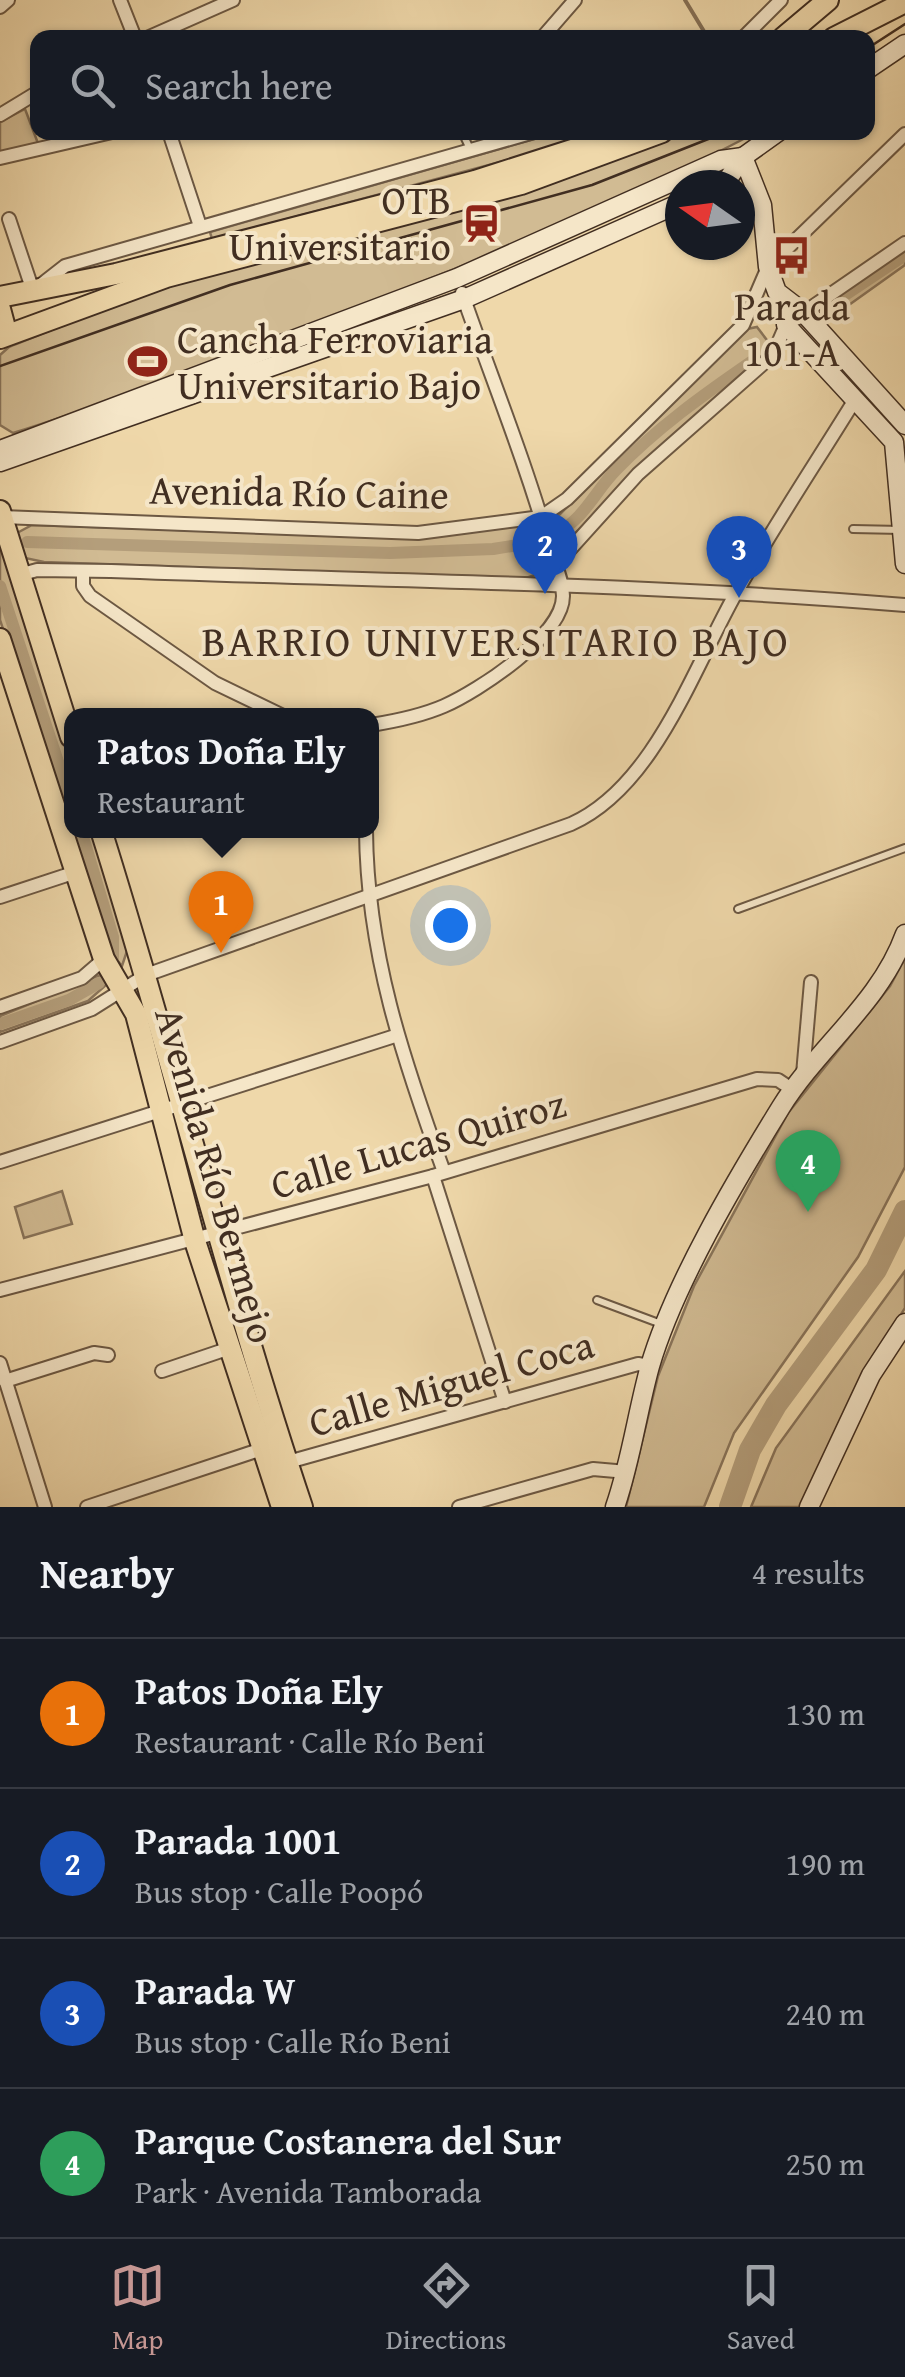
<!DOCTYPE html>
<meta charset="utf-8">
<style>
body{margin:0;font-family:"Gentium Book Plus",serif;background:#242831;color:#f1f3f6}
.compass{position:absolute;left:665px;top:170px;width:90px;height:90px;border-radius:50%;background:#171b24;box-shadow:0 2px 8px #0004;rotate:284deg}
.you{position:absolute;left:450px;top:925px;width:35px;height:35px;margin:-25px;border:8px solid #fff;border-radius:50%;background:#1a73e8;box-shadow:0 0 0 15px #1a73e833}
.badge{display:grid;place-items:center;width:65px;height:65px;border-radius:50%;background:#c59692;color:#fff;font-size:32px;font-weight:700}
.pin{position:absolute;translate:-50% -82px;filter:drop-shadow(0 2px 5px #0008)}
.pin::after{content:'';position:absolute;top:52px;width:35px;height:30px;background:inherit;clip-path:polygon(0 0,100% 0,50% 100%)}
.popup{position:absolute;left:64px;top:708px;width:315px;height:130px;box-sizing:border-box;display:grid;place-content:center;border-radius:20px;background:#171b24;filter:drop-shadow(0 2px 8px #0005);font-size:32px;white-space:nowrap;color:#9ea1a6}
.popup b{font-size:38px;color:#f1f3f6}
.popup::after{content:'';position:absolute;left:50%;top:100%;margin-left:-20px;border:20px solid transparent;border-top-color:#171b24}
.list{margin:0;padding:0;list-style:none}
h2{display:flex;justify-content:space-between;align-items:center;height:130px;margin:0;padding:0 40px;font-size:42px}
h2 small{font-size:32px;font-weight:400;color:#9ea1a6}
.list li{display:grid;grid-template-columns:65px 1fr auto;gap:30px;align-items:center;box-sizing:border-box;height:150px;padding:0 40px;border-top:2px solid #363941}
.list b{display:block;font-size:38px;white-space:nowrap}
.list p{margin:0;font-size:32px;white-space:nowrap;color:#9ea1a6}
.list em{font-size:32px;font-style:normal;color:#9ea1a6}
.icon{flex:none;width:55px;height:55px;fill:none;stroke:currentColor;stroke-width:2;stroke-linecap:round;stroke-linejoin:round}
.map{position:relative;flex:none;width:905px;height:1507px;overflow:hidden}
.search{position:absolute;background:#171b24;box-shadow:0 2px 8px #0004;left:30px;right:30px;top:30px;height:110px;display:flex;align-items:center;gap:25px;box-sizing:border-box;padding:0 35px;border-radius:20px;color:#9ea1a6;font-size:38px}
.sheet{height:730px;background:#171b24}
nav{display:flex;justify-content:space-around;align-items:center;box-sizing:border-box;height:140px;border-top:2px solid #363941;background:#171b24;font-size:28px;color:#9ea1a6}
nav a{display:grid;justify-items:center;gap:5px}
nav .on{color:#c59692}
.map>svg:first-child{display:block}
.green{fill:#d1bb93;stroke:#89745a;stroke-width:2.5}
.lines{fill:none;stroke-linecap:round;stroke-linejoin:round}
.stream{stroke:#867157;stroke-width:4}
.canal{stroke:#b49e7b;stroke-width:12}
.river{stroke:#b49e7b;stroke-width:22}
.service-casing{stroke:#6c5843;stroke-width:10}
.minor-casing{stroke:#6c5843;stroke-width:16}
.secondary-casing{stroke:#412e21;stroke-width:21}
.primary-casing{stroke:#412e21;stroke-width:24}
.trunk-casing{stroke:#412e21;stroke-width:24}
.service{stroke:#f5e6c8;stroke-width:6}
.minor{stroke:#f5e6c8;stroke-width:12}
.secondary{stroke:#f5e6c8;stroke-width:18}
.primary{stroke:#efd8aa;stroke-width:20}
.trunk{stroke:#efd8aa;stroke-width:20}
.tram{stroke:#412e21;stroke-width:2.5}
.labels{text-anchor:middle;stroke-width:8;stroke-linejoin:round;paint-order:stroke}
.poi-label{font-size:40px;fill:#412e21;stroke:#f5e6c8;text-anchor:end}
.street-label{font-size:40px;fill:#412e21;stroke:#f5e6c8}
.neighbourhood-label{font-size:42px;letter-spacing:2.5px;fill:#412e21;stroke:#f5e6c8}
</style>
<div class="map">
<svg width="905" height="1507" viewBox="0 0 905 1507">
<rect width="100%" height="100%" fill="#efd8aa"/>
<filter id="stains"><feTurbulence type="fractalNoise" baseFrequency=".002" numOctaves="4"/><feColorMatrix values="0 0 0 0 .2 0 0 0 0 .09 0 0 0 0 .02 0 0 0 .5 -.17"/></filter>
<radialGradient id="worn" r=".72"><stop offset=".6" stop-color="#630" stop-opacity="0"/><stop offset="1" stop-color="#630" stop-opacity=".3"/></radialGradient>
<g class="green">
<polygon points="25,109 39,146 0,153 0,122"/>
<polygon points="555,133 594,133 534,153 212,239 210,232"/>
<path d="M679 133H755C611 209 458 269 307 326 209 363 112 402 13 433L0 425V355L9 347C63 326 118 302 174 285 344 233 515 202 679 133Z"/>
<polygon points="905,249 905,265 825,322 817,310"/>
<polygon points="757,327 773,348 638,467 567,542 558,542 553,532 555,519 747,329"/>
<path d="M32 525 415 538 519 526 532 528C545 543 544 558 535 575L523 579 44 562 25 558 17 533Z"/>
<polygon points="0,538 71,758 71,830 94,831 128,948 122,966 108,949 0,620"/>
<polygon points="905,958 905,1167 858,1257 734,1433 704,1507 626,1507 658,1376 694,1286 788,1113 890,986"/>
<polygon points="100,975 107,984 88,1001 0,1032 0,1016"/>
<polygon points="62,1191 72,1224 24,1238 15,1207"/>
<polygon points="905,1271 905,1308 864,1374 801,1507 751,1507 776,1448"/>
</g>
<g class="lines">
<polyline class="stream" points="685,0 708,38"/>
<g class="canal">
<polyline points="830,305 905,255"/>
<path d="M558 532C584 519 596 490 616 470 657 428 703 395 751 362"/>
<polyline points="27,542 390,553 493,549 536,542"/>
<polyline points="0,586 71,801"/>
<polyline points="81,830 113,937 113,964"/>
<polyline points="0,1024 69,1000 99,983"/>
</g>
<polyline class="river" points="730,1507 750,1450 776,1405 876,1270 905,1211"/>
<defs>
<g id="service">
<polyline points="462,132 471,151"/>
<polyline points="853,529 901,530"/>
<polyline points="738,909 905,848"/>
<polyline points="597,1300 664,1325"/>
</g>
<g id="minor">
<polyline points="120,0 135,38"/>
<polyline points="0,7 8,0"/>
<polyline points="147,38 233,0"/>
<polyline points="542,38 575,0"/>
<polyline points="743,38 781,0"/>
<polyline points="0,115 38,92"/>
<polyline points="169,132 200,226"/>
<polyline points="0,158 112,132"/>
<polyline points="9,219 33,291 65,266 534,132"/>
<polyline points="2,517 418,533 541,517 567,499 743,325 768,267 905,134"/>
<polyline points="555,566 638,474 773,355 786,325 905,243"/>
<polyline points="83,571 83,586 90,596 215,683 283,716"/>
<path d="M19 575 37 570 111 571C376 581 641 583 905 605"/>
<path d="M371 725C396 721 421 716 444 706 478 691 563 636 563 596 563 579 553 561 549 545 525 460 491 377 462 293"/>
<path d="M366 830C367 953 403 1059 444 1172"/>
<polyline points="0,897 76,872"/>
<polyline points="0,1007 82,978 104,959"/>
<path d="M0 1042 92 1009 146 975 571 824C654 787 693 669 736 593 773 527 816 463 856 398"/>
<polyline points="803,1074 811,982"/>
<polyline points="0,1162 395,1036"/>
<polyline points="433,1176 505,1402"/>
<polyline points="0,1290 433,1176 757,1079 778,1080 793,1090"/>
<polyline points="0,1363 45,1507"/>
<polyline points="162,1371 230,1348"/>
<polyline points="5,1381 94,1353 108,1355"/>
<polyline points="281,1464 638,1364 650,1366"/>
<polyline points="87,1507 268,1447"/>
<polyline points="459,1507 593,1469 627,1472"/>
</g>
<g id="secondary">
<polyline points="868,69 905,44"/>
<polyline points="743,157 762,205 768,267 777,292 803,312 905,425"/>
<polyline points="717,185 728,179 743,157 778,132"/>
<polyline points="785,301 786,325 894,442 905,564"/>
<polyline points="0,450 457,278 721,160 743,157"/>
<polyline points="0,462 464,299 680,203"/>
<path d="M615 1507C631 1461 637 1413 650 1366 674 1284 736 1180 781 1107 819 1046 880 1003 905 934"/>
<polyline points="809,1507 871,1375 905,1323"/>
</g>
<g id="primary">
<polyline points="0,511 71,737"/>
<polyline points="0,639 104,959 136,1014 195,1241 282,1507"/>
<path d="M101 830C172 1055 227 1284 302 1507"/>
</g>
<g id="trunk">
<polyline points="783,38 828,0"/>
<polyline points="834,38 905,2"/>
<polyline points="0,297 116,274 475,181 619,135"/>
<polyline points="0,309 4,324 0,334"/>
<polyline points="0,338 166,277 521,184 662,132"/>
</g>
</defs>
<use href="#service" class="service-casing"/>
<use href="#minor" class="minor-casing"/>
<use href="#secondary" class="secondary-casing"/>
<use href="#primary" class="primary-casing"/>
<use href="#trunk" class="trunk-casing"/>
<use href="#service" class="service"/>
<use href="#minor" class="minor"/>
<use href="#secondary" class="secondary"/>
<use href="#primary" class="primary"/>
<use href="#trunk" class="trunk"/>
<g class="tram">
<polyline points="868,48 905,24"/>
<polyline points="0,366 230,285 592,185 726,132"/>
</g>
</g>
<defs>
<symbol id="station-bare" viewBox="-9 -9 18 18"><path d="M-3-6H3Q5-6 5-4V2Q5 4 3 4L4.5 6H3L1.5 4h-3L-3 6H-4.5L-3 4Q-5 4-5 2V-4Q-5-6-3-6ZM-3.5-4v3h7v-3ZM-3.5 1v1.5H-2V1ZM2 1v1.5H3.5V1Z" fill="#8f2418" stroke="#f5e6c8" stroke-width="2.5" paint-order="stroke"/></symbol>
<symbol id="bus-bare" viewBox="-9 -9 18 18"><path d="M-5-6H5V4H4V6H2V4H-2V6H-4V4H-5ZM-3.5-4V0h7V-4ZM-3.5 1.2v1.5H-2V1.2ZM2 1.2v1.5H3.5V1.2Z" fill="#8f2418" stroke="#f5e6c8" stroke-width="2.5" paint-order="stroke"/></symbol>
<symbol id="stadium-bare" viewBox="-9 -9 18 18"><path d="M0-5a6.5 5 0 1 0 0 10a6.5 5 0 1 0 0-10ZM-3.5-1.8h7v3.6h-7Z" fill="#8f2418" stroke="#f5e6c8" stroke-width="2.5" paint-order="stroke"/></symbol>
</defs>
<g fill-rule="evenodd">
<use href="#station-bare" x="454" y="196" width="55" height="55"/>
<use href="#bus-bare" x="764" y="228" width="55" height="55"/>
<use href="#stadium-bare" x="120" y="334" width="55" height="55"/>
</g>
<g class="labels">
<g class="poi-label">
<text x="451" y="214">OTB<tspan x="451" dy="46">Universitario</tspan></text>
<text x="792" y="320" text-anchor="middle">Parada<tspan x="792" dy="46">101-A</tspan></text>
<text x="177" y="353" text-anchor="start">Cancha Ferroviaria<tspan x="177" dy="46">Universitario Bajo</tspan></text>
</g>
<g class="street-label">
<text transform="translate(299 492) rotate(1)" y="14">Avenida Río Caine</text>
<text transform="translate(418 1144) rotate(-16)" y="14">Calle Lucas Quiroz</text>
<text transform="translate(216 1175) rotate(74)" y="14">Avenida Río Bermejo</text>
<text transform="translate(451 1383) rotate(-16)" y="14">Calle Miguel Coca</text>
</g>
<g class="neighbourhood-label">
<text x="496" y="656">BARRIO UNIVERSITARIO BAJO</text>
</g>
</g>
<rect width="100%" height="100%" filter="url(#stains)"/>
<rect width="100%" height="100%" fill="url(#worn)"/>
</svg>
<svg class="compass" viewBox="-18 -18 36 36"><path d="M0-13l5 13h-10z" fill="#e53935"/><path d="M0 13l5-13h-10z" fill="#9ea1a6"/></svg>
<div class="you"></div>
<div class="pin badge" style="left:221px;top:953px;background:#e8710a">1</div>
<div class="popup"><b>Patos Doña Ely</b>Restaurant</div>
<div class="pin badge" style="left:545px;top:594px;background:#1a4fb4">2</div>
<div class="pin badge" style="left:739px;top:598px;background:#1a4fb4">3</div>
<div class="pin badge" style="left:808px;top:1212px;background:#2e9e5b">4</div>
<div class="search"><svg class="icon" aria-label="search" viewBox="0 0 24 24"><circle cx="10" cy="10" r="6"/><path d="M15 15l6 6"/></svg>Search here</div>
</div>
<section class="sheet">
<h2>Nearby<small>4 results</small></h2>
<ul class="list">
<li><span class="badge" style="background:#e8710a">1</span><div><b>Patos Doña Ely</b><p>Restaurant · Calle Río Beni</p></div><em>130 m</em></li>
<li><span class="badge" style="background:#1a4fb4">2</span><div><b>Parada 1001</b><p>Bus stop · Calle Poopó</p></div><em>190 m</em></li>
<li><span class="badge" style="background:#1a4fb4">3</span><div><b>Parada W</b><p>Bus stop · Calle Río Beni</p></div><em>240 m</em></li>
<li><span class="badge" style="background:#2e9e5b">4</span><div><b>Parque Costanera del Sur</b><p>Park · Avenida Tamborada</p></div><em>250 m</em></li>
</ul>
</section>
<nav>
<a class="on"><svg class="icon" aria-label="map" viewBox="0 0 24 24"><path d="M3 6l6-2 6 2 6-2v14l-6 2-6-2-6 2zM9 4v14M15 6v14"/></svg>Map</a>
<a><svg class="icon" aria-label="directions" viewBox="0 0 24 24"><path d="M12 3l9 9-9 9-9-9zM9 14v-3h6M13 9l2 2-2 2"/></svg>Directions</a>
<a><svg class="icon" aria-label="saved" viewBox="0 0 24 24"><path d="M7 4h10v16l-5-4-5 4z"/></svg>Saved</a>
</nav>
